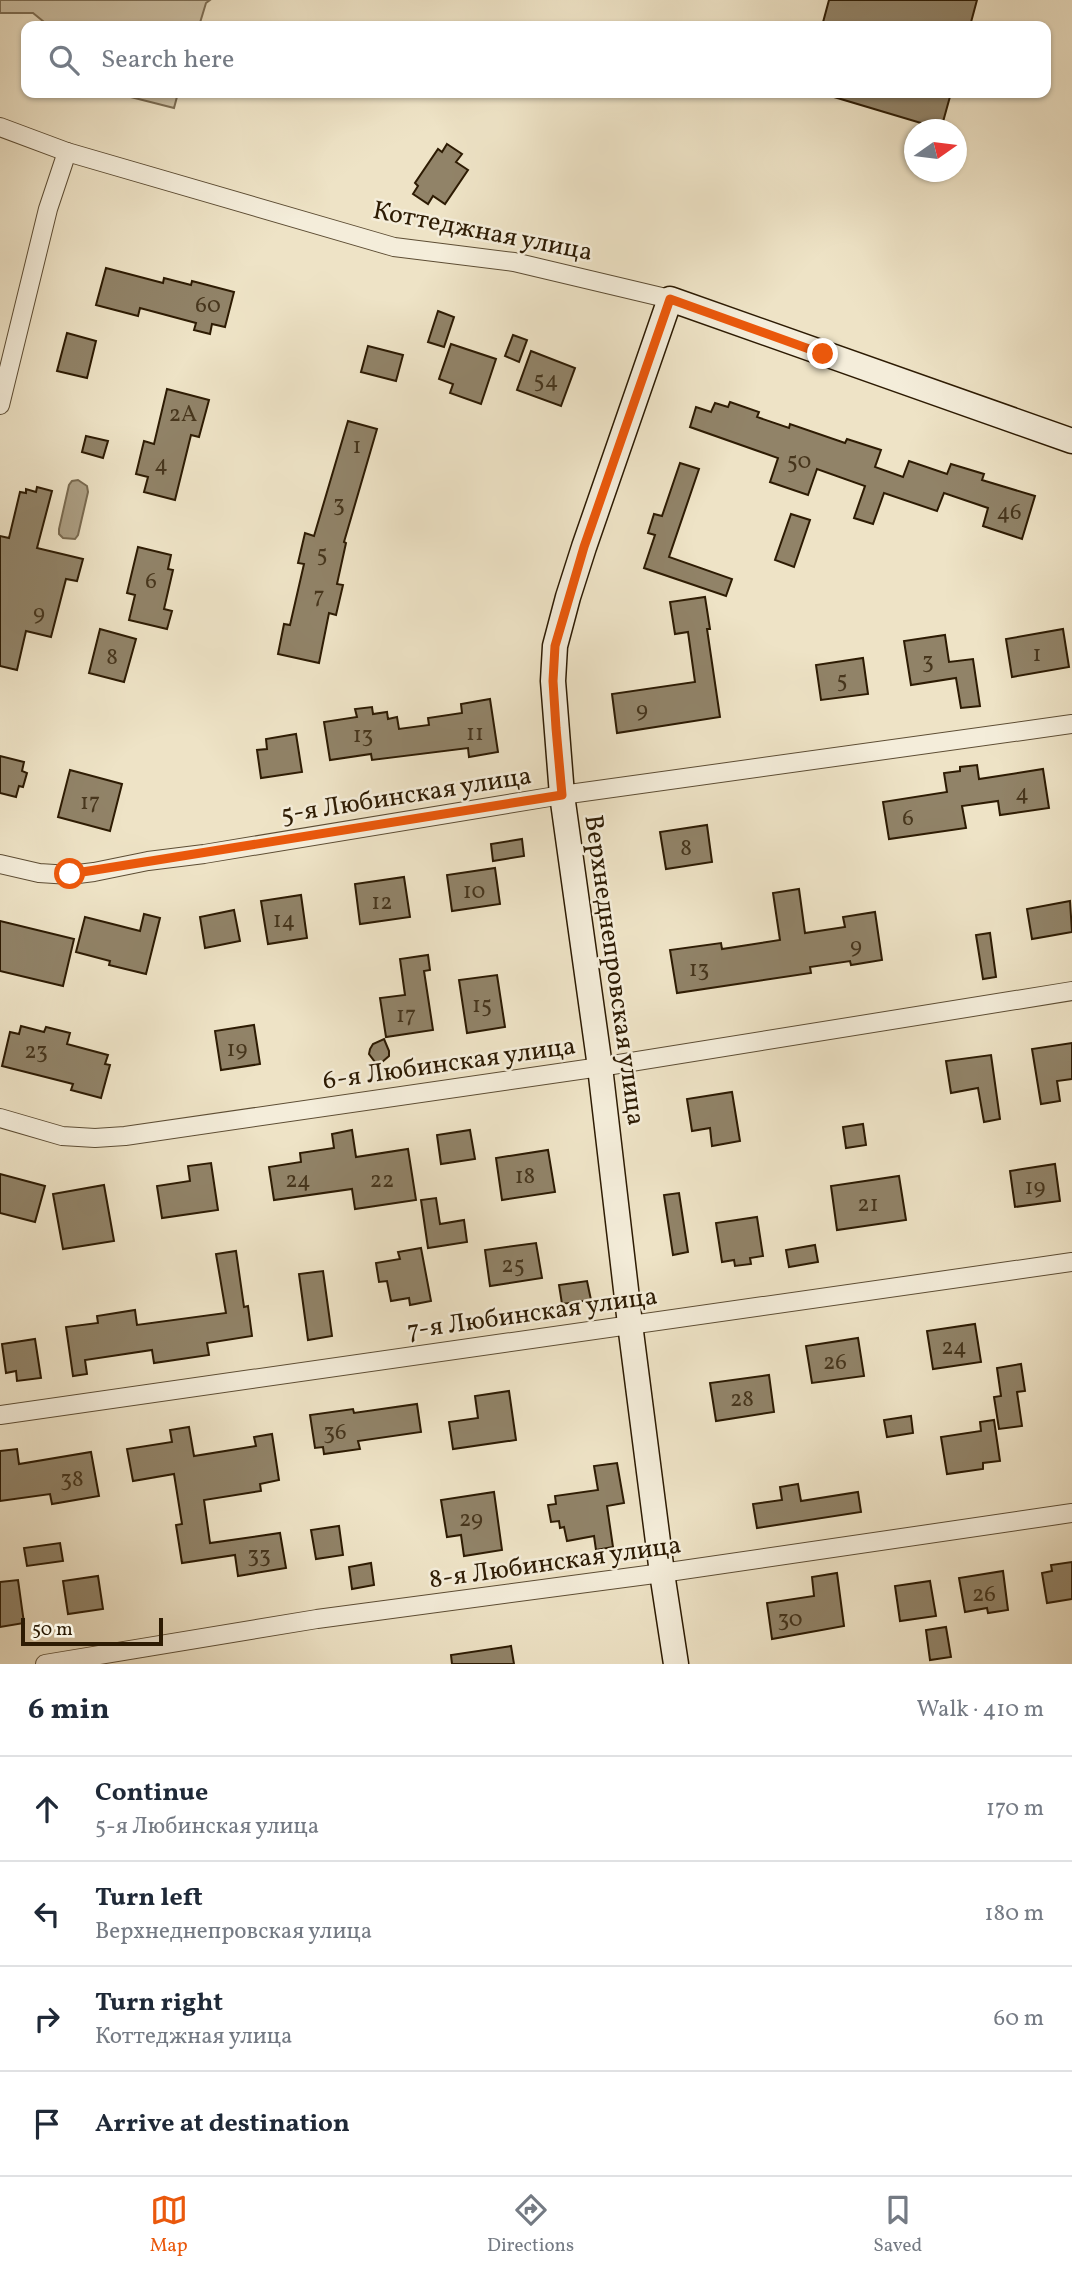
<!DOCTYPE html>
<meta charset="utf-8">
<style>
body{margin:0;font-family:Vollkorn,serif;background:#f6f6f7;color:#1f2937}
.compass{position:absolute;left:904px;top:119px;width:63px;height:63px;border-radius:50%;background:#fff;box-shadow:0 2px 5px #0004;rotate:76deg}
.scale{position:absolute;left:21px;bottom:18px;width:142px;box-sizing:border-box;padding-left:7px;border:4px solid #2d1b03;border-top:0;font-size:19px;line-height:24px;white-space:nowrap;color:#2d1b03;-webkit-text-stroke:5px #f4edda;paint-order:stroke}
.stop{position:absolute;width:21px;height:21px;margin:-16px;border:5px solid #ea580c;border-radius:50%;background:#fff}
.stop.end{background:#ea580c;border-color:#fff;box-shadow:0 2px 7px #0008}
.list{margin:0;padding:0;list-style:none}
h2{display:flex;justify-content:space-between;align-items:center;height:91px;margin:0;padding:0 28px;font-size:30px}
h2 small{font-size:23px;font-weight:400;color:#747a83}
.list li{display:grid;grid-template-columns:46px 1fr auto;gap:21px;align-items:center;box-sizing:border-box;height:105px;padding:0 28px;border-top:2px solid #e0e1e3}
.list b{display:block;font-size:26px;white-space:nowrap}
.list p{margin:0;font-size:23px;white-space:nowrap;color:#747a83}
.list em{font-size:23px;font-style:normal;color:#747a83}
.icon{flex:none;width:38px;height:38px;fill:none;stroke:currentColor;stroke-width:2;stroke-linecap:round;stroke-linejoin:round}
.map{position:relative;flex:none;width:1072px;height:1664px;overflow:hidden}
.search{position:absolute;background:#fff;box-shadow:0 2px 5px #0004;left:21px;right:21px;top:21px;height:77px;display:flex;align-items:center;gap:18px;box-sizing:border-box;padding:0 24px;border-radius:14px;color:#747a83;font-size:26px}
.sheet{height:511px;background:#fff}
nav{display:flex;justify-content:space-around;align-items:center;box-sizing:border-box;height:98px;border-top:2px solid #e0e1e3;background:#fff;font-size:19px;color:#747a83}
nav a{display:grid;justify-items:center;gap:4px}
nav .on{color:#ea580c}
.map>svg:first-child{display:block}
.green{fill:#cdc1a5;stroke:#7d6e54;stroke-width:2}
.water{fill:#ac9f84;stroke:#796a50;stroke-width:2}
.building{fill:#918368;stroke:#2d1b03;stroke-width:2}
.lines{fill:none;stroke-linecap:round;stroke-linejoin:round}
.street-casing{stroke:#5d4d34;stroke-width:20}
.secondary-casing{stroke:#2d1b03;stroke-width:27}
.street{stroke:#f4edda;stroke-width:18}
.secondary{stroke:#f4edda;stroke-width:24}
.route{stroke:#ea580c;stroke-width:9}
.labels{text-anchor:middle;stroke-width:5;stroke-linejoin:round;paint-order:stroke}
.number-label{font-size:23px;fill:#46351c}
.street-label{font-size:26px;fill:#2d1b03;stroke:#f4edda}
</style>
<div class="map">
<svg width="1072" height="1664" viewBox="0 0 1072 1664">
<rect width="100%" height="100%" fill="#eee3c6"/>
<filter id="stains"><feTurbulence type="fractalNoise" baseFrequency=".00286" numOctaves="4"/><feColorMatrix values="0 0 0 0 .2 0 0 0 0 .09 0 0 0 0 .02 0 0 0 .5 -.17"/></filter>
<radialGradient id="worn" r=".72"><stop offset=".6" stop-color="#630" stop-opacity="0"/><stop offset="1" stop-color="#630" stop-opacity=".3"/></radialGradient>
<g class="green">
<polygon points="0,0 210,0 206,3 199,26 49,26 33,13 0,13"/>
<polygon points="115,93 178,93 174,108"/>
</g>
<polygon class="water" points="78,480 87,486 88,492 78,535 75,539 63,538 59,534 59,529 69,485 72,481"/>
<g class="building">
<polygon points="829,0 977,0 970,26 822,26"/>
<polygon points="835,93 951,93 941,129 834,97"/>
<polygon points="447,144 462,154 456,162 468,170 445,204 433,196 428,204 413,194 418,186 415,183 438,149 442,152"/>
<polygon points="106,268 163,283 164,278 191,285 192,281 234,292 225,327 212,324 210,334 194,330 196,323 140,308 138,316 96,305"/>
<polygon points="438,311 454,317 444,347 428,342"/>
<polygon points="67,333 96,341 87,378 57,371"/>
<polygon points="513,335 527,340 519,362 505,356"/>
<polygon points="451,344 496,359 481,404 450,393 453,384 439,379"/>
<polygon points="368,346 403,355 396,381 361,372"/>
<polygon points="531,351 575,368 561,406 517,390"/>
<polygon points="167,389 209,400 199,437 191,435 175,500 144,492 148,477 136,474 144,441 154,444"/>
<polygon points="730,402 759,412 757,417 789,428 790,424 845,443 847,439 881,450 875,467 903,477 909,461 947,474 951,464 984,474 982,480 1035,496 1022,539 983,526 988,508 944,493 937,511 884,493 873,524 854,518 865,486 817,469 808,495 770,482 778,458 690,427 696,407 711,412 715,403 728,407"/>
<polygon points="348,421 377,429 344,542 346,543 337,584 343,585 336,615 329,613 319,663 278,654 284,624 290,625 304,564 298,563 305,533 314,536"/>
<polygon points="86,436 108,441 103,458 82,452"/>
<polygon points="680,463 699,469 669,557 732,579 726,596 644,568 655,535 648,533 654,514 662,516"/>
<polygon points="37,487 52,491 37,548 83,559 77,581 66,579 51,637 26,631 17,670 0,666 0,536 9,538 20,492 26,493 26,489 36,492"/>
<polygon points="791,514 810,520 794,567 775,560"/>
<polygon points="138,547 171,555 168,569 173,570 164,609 172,611 167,629 129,620 135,595 127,593"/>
<polygon points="705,597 710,629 707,629 720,717 617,733 612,694 695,682 688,632 675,634 670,602"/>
<polygon points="100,629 136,639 124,682 89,673"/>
<polygon points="1063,629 1069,667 1012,677 1006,639"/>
<polygon points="945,635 949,662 973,659 980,706 961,708 956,678 911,685 904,641"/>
<polygon points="863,658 868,694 821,700 816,665"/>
<polygon points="490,699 498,752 469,757 468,748 372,760 371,754 330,760 324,722 357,717 355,709 372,707 373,714 387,712 388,719 397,717 399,729 429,725 428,718 462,713 461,704"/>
<polygon points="296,734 302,772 261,778 257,750 267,749 266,739"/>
<polygon points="0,756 24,762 22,771 27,773 23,787 19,786 16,797 0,793"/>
<polygon points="977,765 979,779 1043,769 1049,808 1000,815 998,801 962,806 966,828 889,839 883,802 947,792 944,773 960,771 960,767"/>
<polygon points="70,770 122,784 110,831 58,817"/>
<polygon points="707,825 712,862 666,869 660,832"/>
<polygon points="522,839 524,856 493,861 491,844"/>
<polygon points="495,868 500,904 452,911 447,875"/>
<polygon points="404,877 410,917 360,924 355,884"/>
<polygon points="799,889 805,933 845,927 843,917 875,912 882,960 851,965 850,961 810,967 811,973 677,993 670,950 721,943 722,949 780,940 773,893"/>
<polygon points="301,895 307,938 268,944 261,901"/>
<polygon points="1070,901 1072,932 1032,939 1027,909"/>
<polygon points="234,910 240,941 205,948 200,917"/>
<polygon points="144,914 160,918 146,974 109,965 110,961 76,952 85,917 140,931"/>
<polygon points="0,921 74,939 63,986 0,971"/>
<polygon points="990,933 996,977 983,979 976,935"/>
<polygon points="428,955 430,970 424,971 433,1030 386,1037 380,998 405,995 400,959"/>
<polygon points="497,975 505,1027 467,1033 459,980"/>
<polygon points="254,1025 260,1064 221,1070 215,1031"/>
<polygon points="21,1026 44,1032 46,1027 70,1033 67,1044 108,1055 105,1064 110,1065 101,1098 71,1090 73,1084 2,1066 10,1032 19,1034"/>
<polygon points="384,1039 389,1051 389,1056 381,1063 375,1062 369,1054 370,1049 373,1044"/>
<polygon points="1072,1043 1072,1079 1057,1081 1060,1101 1041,1104 1032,1049"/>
<polygon points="991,1055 1000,1119 984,1122 978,1088 951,1093 946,1061"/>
<polygon points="732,1092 740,1141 712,1146 710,1128 692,1131 687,1099"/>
<polygon points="863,1124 866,1145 846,1148 843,1127"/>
<polygon points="352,1130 356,1157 408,1149 416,1200 355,1209 352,1189 274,1200 269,1167 301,1162 300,1153 334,1148 332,1134"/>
<polygon points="470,1130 475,1159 441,1164 437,1135"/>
<polygon points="548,1150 555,1192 502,1200 496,1158"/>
<polygon points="211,1163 218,1210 162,1218 157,1186 190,1181 188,1166"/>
<polygon points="1055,1164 1060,1201 1015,1207 1010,1171"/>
<polygon points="0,1174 45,1186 35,1222 0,1213"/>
<polygon points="899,1176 906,1220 837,1230 831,1186"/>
<polygon points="104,1185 114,1241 63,1249 53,1194"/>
<polygon points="679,1193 688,1252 673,1255 664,1195"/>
<polygon points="436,1198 440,1224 464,1220 467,1242 428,1248 421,1200"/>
<polygon points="757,1217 763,1256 750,1258 751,1264 735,1266 734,1260 722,1262 716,1223"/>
<polygon points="536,1243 542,1278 490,1286 485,1250"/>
<polygon points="815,1245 818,1262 789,1267 786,1250"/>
<polygon points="421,1248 431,1301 410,1305 409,1298 391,1301 387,1281 379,1282 376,1263 400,1259 398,1252"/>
<polygon points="236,1251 244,1307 248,1306 252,1336 207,1343 209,1355 154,1363 152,1350 85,1360 87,1374 73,1376 66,1327 98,1323 97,1316 135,1310 137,1325 226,1313 216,1254"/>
<polygon points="323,1271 332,1336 308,1340 299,1274"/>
<polygon points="587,1281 591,1300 562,1304 559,1285"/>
<polygon points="975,1324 981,1362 933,1369 927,1331"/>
<polygon points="858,1338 864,1376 812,1383 806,1346"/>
<polygon points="35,1339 41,1378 17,1381 16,1371 6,1373 2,1344"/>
<polygon points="1021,1364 1025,1391 1017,1392 1022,1426 999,1429 994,1397 1001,1396 997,1368"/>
<polygon points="769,1375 774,1412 716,1421 710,1383"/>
<polygon points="509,1391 516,1440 453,1449 449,1422 478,1418 475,1396"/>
<polygon points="417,1404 421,1432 358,1441 360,1449 324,1454 323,1447 315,1448 310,1415 353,1409 354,1413"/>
<polygon points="911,1416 913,1433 887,1437 884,1420"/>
<polygon points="994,1420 1000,1461 983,1463 983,1469 947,1474 941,1437 981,1431 980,1422"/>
<polygon points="189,1427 194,1456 256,1446 254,1437 272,1434 279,1480 260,1484 261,1491 204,1500 210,1543 280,1533 286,1568 238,1576 235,1555 182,1563 176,1525 182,1524 174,1474 133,1481 127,1449 172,1442 170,1430"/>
<polygon points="17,1449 19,1464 91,1452 99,1496 52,1504 50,1494 0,1501 0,1451"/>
<polygon points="617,1463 624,1503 607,1506 613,1547 596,1550 594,1536 567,1541 564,1527 560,1528 559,1521 551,1522 548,1505 556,1504 555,1496 598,1490 594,1466"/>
<polygon points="798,1484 801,1501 858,1492 861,1512 757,1528 753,1504 782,1500 780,1487"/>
<polygon points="494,1492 502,1550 464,1556 461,1535 447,1537 441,1500"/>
<polygon points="339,1526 343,1555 316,1559 311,1530"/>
<polygon points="60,1543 63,1561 27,1566 24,1548"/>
<polygon points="1072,1562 1072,1599 1047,1603 1042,1573 1052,1571 1051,1565"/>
<polygon points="371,1563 374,1585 352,1589 349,1567"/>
<polygon points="1003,1571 1008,1610 988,1613 987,1608 965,1612 959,1578"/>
<polygon points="837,1573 844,1626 772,1639 767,1603 814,1596 812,1577"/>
<polygon points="98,1576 103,1609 68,1614 63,1581"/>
<polygon points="18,1580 24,1623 0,1627 0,1582"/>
<polygon points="930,1581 936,1616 900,1621 895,1586"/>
<polygon points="946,1627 951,1657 930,1660 926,1630"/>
<polygon points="511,1646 514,1664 452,1664 451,1655"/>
</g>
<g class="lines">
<defs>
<g id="street">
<polyline points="0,127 67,152 394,247 514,262 670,299"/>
<polyline points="0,405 48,209 67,152"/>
<polyline points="0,864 39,873 70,875 94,872 148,861 204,854 562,795 1072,724"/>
<polyline points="0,1118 62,1136 95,1138 125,1136 600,1067 1072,991"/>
<polyline points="0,1415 1072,1262"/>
<polyline points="45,1664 317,1619 662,1573 1072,1513"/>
</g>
<polyline id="secondary" points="676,1664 662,1573 630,1324 600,1067 562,795 553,681 555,646 568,597 584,547 670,299 1072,441"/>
</defs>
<use href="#street" class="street-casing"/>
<use href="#secondary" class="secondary-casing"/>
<use href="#street" class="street"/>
<use href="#secondary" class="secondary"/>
</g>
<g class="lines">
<polyline class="route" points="70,874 562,795 556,728 553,681 555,646 584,547 670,299 823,354"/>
</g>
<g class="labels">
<g class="number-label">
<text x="208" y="312">60</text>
<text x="546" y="387">54</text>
<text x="183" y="421">2А</text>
<text x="357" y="453">1</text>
<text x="799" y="468">50</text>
<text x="161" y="471">4</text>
<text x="339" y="511">3</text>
<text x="1009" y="519">46</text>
<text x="322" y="561">5</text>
<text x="151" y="588">6</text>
<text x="319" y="603">7</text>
<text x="39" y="620">9</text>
<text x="1037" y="661">1</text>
<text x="112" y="664">8</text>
<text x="928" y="668">3</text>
<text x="842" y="687">5</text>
<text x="642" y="717">9</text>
<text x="475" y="740">11</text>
<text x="363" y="742">13</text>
<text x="1022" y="800">4</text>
<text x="90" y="809">17</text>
<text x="908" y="825">6</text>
<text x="686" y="855">8</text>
<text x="474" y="898">10</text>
<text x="382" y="909">12</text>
<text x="284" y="927">14</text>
<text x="856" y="953">9</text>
<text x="699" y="976">13</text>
<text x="482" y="1012">15</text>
<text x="406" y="1022">17</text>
<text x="237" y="1056">19</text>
<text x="36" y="1058">23</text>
<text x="525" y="1183">18</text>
<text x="298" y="1187">24</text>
<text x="382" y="1187">22</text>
<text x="1035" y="1194">19</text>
<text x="868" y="1211">21</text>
<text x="513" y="1272">25</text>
<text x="954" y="1354">24</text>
<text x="835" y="1369">26</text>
<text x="742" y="1406">28</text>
<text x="335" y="1439">36</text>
<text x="72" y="1486">38</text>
<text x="471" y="1526">29</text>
<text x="259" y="1562">33</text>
<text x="984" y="1601">26</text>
<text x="790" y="1626">30</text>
</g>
<g class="street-label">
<text transform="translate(483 230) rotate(11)" y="9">Коттеджная улица</text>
<text transform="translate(406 794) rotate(-9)" y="9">5-я Любинская улица</text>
<text transform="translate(616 970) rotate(82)" y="9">Верхнеднепровская улица</text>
<text transform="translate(449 1062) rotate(-8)" y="9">6-я Любинская улица</text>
<text transform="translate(532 1312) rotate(-8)" y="9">7-я Любинская улица</text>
<text transform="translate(555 1561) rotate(-8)" y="9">8-я Любинская улица</text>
</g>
</g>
<rect width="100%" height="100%" filter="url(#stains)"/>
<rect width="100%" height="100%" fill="url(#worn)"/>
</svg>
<svg class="compass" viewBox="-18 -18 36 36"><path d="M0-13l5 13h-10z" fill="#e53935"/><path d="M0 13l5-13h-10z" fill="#747a83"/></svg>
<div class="scale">50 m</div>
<div class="stop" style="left:70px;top:874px"></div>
<div class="stop end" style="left:823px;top:354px"></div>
<div class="search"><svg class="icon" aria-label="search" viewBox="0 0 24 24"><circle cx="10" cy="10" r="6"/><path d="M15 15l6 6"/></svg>Search here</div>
</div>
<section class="sheet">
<h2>6 min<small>Walk · 410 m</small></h2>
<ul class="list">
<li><svg class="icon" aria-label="ahead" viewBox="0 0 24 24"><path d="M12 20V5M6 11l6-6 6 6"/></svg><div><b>Continue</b><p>5-я Любинская улица</p></div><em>170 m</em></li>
<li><svg class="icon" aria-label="left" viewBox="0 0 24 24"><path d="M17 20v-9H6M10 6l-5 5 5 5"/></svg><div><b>Turn left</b><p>Верхнеднепровская улица</p></div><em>180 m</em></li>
<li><svg class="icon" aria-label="right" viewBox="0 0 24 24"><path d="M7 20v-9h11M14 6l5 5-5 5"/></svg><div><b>Turn right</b><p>Коттеджная улица</p></div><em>60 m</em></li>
<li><svg class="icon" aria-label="arrive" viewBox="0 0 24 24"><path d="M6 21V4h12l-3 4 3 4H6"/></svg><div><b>Arrive at destination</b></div></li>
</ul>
</section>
<nav>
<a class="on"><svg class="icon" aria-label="map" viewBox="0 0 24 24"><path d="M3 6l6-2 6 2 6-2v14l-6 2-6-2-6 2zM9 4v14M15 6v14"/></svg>Map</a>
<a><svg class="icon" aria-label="directions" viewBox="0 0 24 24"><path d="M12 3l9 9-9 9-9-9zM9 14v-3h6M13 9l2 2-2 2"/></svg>Directions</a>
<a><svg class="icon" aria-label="saved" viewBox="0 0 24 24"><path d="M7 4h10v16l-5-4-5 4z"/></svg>Saved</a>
</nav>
